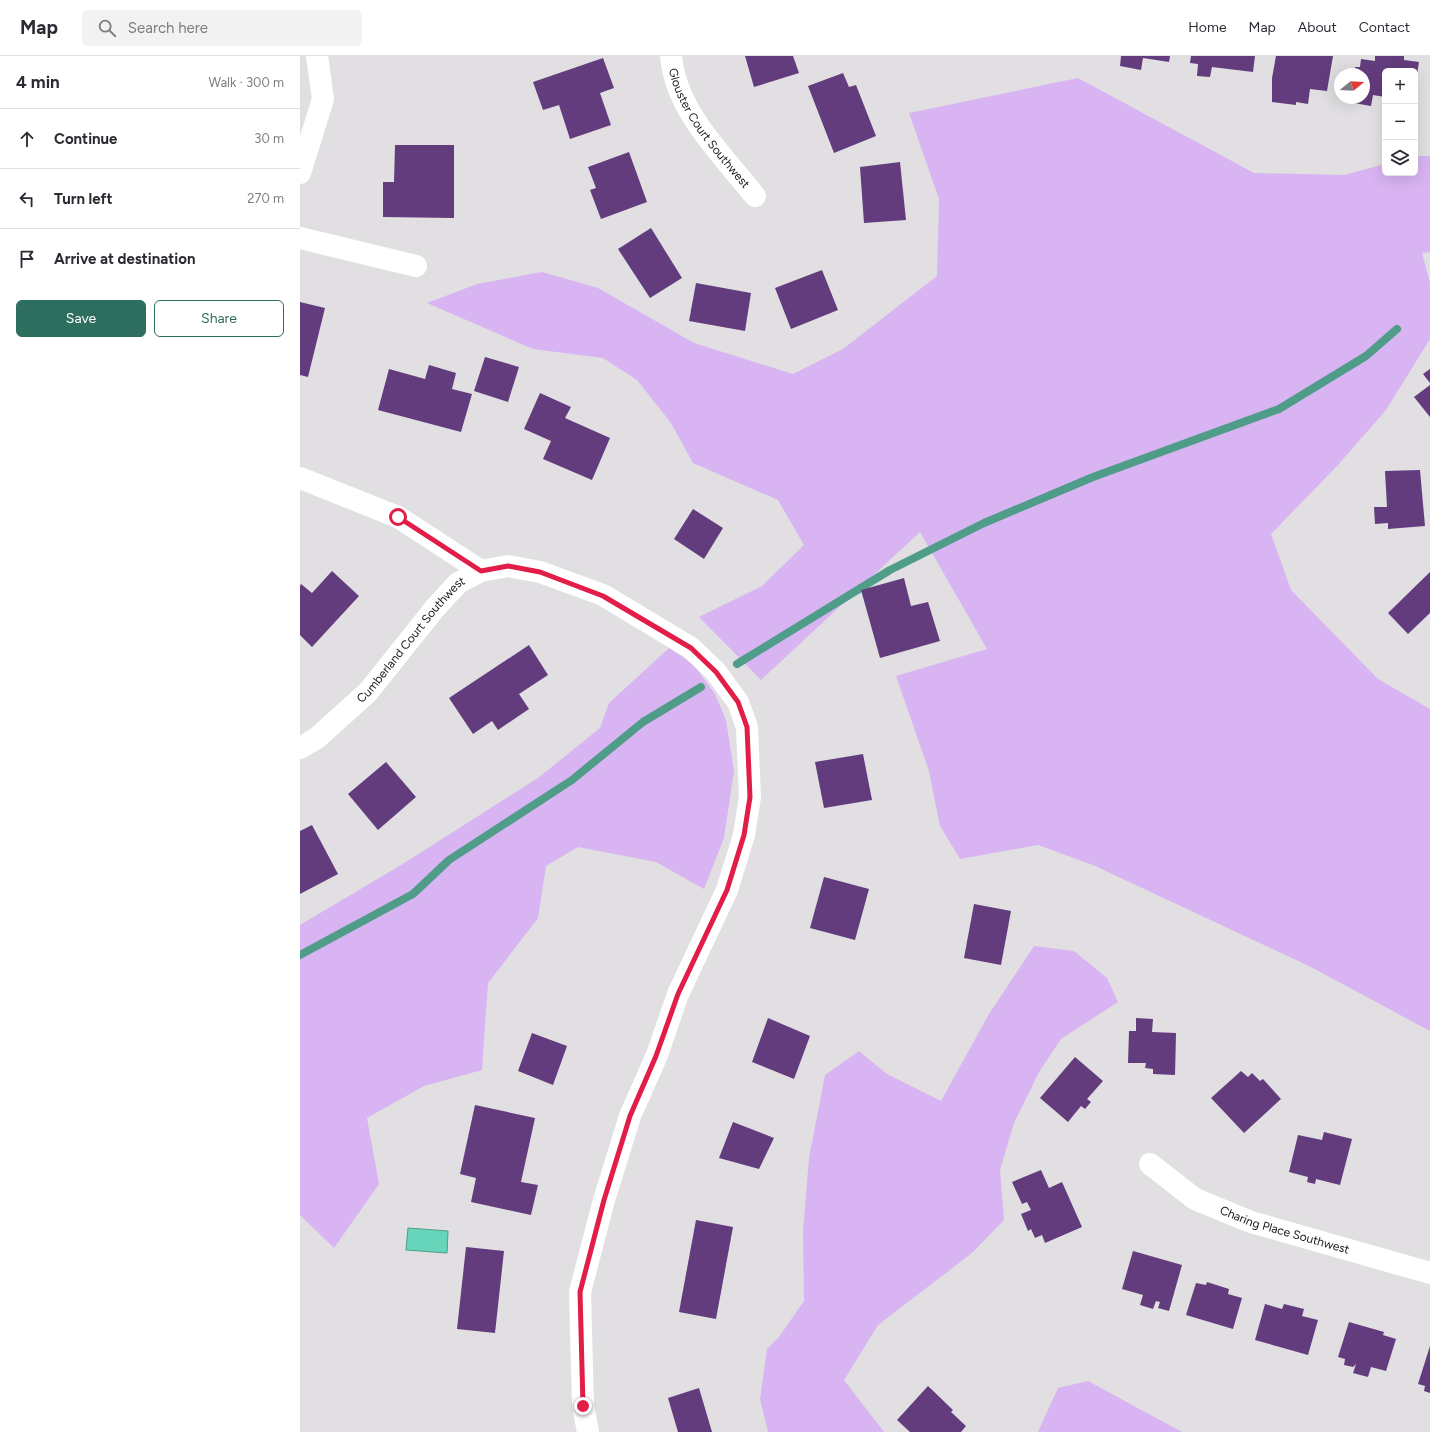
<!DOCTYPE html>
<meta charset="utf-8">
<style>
body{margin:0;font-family:Figtree,sans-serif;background:#f2f2f3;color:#2b2b33}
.controls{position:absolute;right:12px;top:12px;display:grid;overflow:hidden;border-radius:6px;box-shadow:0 4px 16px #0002}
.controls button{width:36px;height:36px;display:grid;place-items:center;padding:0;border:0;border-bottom:1px solid #e1e1e2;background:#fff;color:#2b2b33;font:20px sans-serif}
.compass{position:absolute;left:1034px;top:12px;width:36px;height:36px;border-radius:50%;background:#fff;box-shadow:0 4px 16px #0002;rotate:72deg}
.stop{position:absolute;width:12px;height:12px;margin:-9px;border:3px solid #e11d48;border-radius:50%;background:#fff}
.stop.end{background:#e11d48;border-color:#fff;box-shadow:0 1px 4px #0008}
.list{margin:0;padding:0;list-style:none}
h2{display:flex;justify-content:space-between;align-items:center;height:52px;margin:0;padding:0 16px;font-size:17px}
h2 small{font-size:13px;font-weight:400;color:#7c7c81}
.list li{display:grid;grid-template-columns:26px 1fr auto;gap:12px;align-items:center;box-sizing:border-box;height:60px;padding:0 16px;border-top:1px solid #e1e1e2}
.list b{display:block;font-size:15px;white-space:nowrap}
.list em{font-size:13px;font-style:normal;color:#7c7c81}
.actions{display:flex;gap:8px;padding:12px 16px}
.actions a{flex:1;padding:9px 0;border:1px solid #2d6e5e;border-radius:6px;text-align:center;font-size:14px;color:#2d6e5e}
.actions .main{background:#2d6e5e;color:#fff}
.icon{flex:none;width:22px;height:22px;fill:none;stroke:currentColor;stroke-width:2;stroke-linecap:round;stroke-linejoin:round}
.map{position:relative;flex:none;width:1130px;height:1376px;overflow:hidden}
header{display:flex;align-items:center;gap:24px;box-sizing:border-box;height:56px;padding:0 20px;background:#fff;border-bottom:1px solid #e1e1e2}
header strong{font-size:19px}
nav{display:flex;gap:22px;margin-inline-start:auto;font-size:14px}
.search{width:280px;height:36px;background:#f2f2f3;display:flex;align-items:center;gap:10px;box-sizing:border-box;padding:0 14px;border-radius:6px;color:#7c7c81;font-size:15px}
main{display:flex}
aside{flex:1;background:#fff}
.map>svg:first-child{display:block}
.green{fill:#d8b4f2}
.water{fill:#66d5b9;stroke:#4f9d89}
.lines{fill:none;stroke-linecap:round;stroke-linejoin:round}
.stream{stroke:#4f9d89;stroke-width:8}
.building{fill:#633c7d}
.minor{stroke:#fff;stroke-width:22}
.route{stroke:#e11d48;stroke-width:5}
.labels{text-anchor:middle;stroke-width:4;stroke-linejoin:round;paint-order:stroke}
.street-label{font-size:12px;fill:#19191a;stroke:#eeecef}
</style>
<header>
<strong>Map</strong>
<div class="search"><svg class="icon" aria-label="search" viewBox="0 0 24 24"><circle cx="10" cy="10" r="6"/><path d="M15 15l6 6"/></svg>Search here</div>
<nav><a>Home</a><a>Map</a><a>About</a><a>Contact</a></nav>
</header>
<main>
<aside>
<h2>4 min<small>Walk · 300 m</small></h2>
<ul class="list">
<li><svg class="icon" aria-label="ahead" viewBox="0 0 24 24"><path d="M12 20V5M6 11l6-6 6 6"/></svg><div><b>Continue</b></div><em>30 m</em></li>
<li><svg class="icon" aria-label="left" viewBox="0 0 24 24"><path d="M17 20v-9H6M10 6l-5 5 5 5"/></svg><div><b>Turn left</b></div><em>270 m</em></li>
<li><svg class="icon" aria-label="arrive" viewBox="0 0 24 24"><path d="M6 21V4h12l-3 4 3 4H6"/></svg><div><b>Arrive at destination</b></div></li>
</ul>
<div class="actions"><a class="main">Save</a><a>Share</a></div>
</aside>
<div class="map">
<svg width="1130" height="1376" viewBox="0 0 1130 1376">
<rect width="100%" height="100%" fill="#e1dfe2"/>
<g class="green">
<polygon points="778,22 954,117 1044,119 1085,108 1085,117 1115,117 1115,100 1130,100 1130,196 1122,197 1130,227 1130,283 1086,354 1037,410 971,478 991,534 1078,623 1130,653 1130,975 1011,911 793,809 738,789 660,803 640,770 629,715 596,620 687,593 620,476 461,624 399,561 462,530 504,489 478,444 393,407 371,367 337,324 303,302 233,293 127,247 177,228 242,216 298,232 394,287 493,318 543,293 637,220 639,143 609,57"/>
<polygon points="369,592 393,608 415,638 426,664 434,715 424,782 404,833 356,806 278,791 246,810 238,862 188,927 182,1014 124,1030 67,1062 79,1128 34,1192 0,1159 0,869 106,806 238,722 300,672 309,647"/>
<polygon points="734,890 774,895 807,922 818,946 761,983 739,1016 714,1067 700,1114 704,1164 672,1197 578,1269 544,1324 584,1376 468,1376 460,1343 467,1293 479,1281 504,1245 503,1175 509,1102 525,1019 559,995 587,1018 641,1045 689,958"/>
<polygon points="788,1325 882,1376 738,1376 758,1332"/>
</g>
<polygon class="water" points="108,1172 148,1175 147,1197 106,1194"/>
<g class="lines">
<g class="stream">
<polyline points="437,608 590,514 684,467 793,421 979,353 1066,300 1097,273"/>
<polyline points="0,899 113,838 149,804 272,724 343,666 401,631"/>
</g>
</g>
<g class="building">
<polygon points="445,0 493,0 499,17 454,31"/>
<polygon points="821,0 870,0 869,6 843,2 841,14 820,10"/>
<polygon points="891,0 955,0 953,16 912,11 910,21 897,20 898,8 890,7"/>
<polygon points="976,0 1033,0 1027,35 1010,33 1008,48 996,46 996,49 972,46 972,22"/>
<polygon points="1075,0 1104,0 1104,4 1119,6 1116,25 1115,15 1085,15 1085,41 1073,39 1071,50 1054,47 1055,42 1064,42 1064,18 1054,16 1055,11 1060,11 1061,3 1075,5"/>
<polygon points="303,2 314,32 300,37 311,69 270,83 259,49 243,54 233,26"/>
<polygon points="543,17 549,31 556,29 576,80 534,97 508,30"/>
<polygon points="95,89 154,89 154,162 83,161 83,126 94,126"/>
<polygon points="329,96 347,146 301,163 290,134 296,132 288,111"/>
<polygon points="600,106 606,164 564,167 560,111"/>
<polygon points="351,172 382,222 350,242 318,193"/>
<polygon points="522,214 538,254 491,273 475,232"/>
<polygon points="396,227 451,237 445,275 389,265"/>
<polygon points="0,246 25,252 8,321 0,319"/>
<polygon points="185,301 219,311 208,346 174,335"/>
<polygon points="129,309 156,317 152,333 172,338 161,376 78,354 89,313 125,323"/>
<polygon points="1130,313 1130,327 1123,318"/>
<polygon points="1130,329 1130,361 1114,341"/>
<polygon points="240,337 271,351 265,362 310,382 292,424 243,403 251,385 224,373"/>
<polygon points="1120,414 1125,470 1088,473 1088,467 1075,468 1074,451 1087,451 1085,415"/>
<polygon points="393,453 423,472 404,503 374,483"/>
<polygon points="32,515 59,540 12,591 0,579 0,530 1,528 12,537"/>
<polygon points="1130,516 1130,557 1108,578 1088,557"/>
<polygon points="604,522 611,550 628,546 640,585 580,602 561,534"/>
<polygon points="229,589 248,619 219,638 229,653 198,674 192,665 173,678 149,642"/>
<polygon points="563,698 572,744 524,752 515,706"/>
<polygon points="86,706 116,741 78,774 48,738"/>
<polygon points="12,769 38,818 0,838 0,775"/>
<polygon points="524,821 569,833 555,884 510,872"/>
<polygon points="674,848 711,855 701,909 664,902"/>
<polygon points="468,962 510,980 494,1023 452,1006"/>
<polygon points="836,962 853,963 852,976 876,977 875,1019 853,1018 853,1013 845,1012 846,1007 828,1007 829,975 836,975"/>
<polygon points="232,977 267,990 253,1029 218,1015"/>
<polygon points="775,1001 803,1025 787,1043 791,1046 785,1053 781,1050 768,1066 740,1042"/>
<polygon points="941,1015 948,1021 952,1017 960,1025 963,1023 981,1043 944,1077 911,1042"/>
<polygon points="175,1049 235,1062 221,1126 238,1129 231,1159 171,1146 176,1122 160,1118"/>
<polygon points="433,1066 474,1082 459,1113 419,1102"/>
<polygon points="1024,1076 1052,1083 1040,1129 1016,1123 1015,1128 1007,1126 1008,1121 989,1116 998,1079 1022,1084"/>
<polygon points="741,1114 749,1132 762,1126 782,1171 745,1187 742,1179 735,1182 731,1173 728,1175 721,1158 731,1154 727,1146 722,1148 712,1126"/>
<polygon points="396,1164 433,1171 416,1263 379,1256"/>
<polygon points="166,1191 204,1195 195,1277 157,1273"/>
<polygon points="833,1195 882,1209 869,1255 858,1252 860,1246 856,1245 853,1253 840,1249 843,1239 822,1233"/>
<polygon points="907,1226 929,1233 928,1238 942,1242 933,1273 886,1259 896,1227 906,1229"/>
<polygon points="965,1248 982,1253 984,1248 1004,1253 1002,1260 1018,1264 1008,1299 955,1284"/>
<polygon points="1049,1266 1084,1276 1083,1279 1096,1283 1086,1315 1071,1311 1068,1321 1053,1317 1056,1308 1053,1311 1044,1309 1045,1303 1038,1301"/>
<polygon points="1130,1290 1130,1337 1124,1335 1125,1330 1118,1328"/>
<polygon points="628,1330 653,1354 651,1356 666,1370 661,1376 610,1376 597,1364"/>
<polygon points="399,1332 412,1376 378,1376 368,1342"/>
</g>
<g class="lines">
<g class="minor">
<path id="s1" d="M371 0C376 56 422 98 455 140"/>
<polyline points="0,117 23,43 17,0"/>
<polyline points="0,182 116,210"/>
<polyline points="0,422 98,461 181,515"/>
<path id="s2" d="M0 692 17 682 68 636 135 552 158 527 181 515 208 510 240 516 303 539 391 592 416 616 438 646 447 671 450 741 444 779 427 834 378 938 357 999 330 1060 304 1144 280 1236 283 1350 288 1376"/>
<path id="s3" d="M850 1108 895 1143 951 1166 1130 1217"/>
</g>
</g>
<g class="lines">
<polyline class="route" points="98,461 181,515 208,510 240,516 303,540 391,592 416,616 438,646 447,671 450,741 444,779 427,834 378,938 356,1000 330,1060 304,1144 280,1236 283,1350"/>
</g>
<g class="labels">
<g class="street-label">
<text dy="4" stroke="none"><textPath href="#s1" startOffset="83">Glouster Court Southwest</textPath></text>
<text dy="4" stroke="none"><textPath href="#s2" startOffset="156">Cumberland Court Southwest</textPath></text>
<text dy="4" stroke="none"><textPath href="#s3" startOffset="152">Charing Place Southwest</textPath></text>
</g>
</g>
</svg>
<div class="controls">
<button>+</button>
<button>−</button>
<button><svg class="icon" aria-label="layers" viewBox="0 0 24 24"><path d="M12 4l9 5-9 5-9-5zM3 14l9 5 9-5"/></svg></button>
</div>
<svg class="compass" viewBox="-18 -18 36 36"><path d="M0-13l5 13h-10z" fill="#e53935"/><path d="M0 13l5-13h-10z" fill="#7c7c81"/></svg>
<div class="stop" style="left:98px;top:461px"></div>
<div class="stop end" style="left:283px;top:1350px"></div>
</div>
</main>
